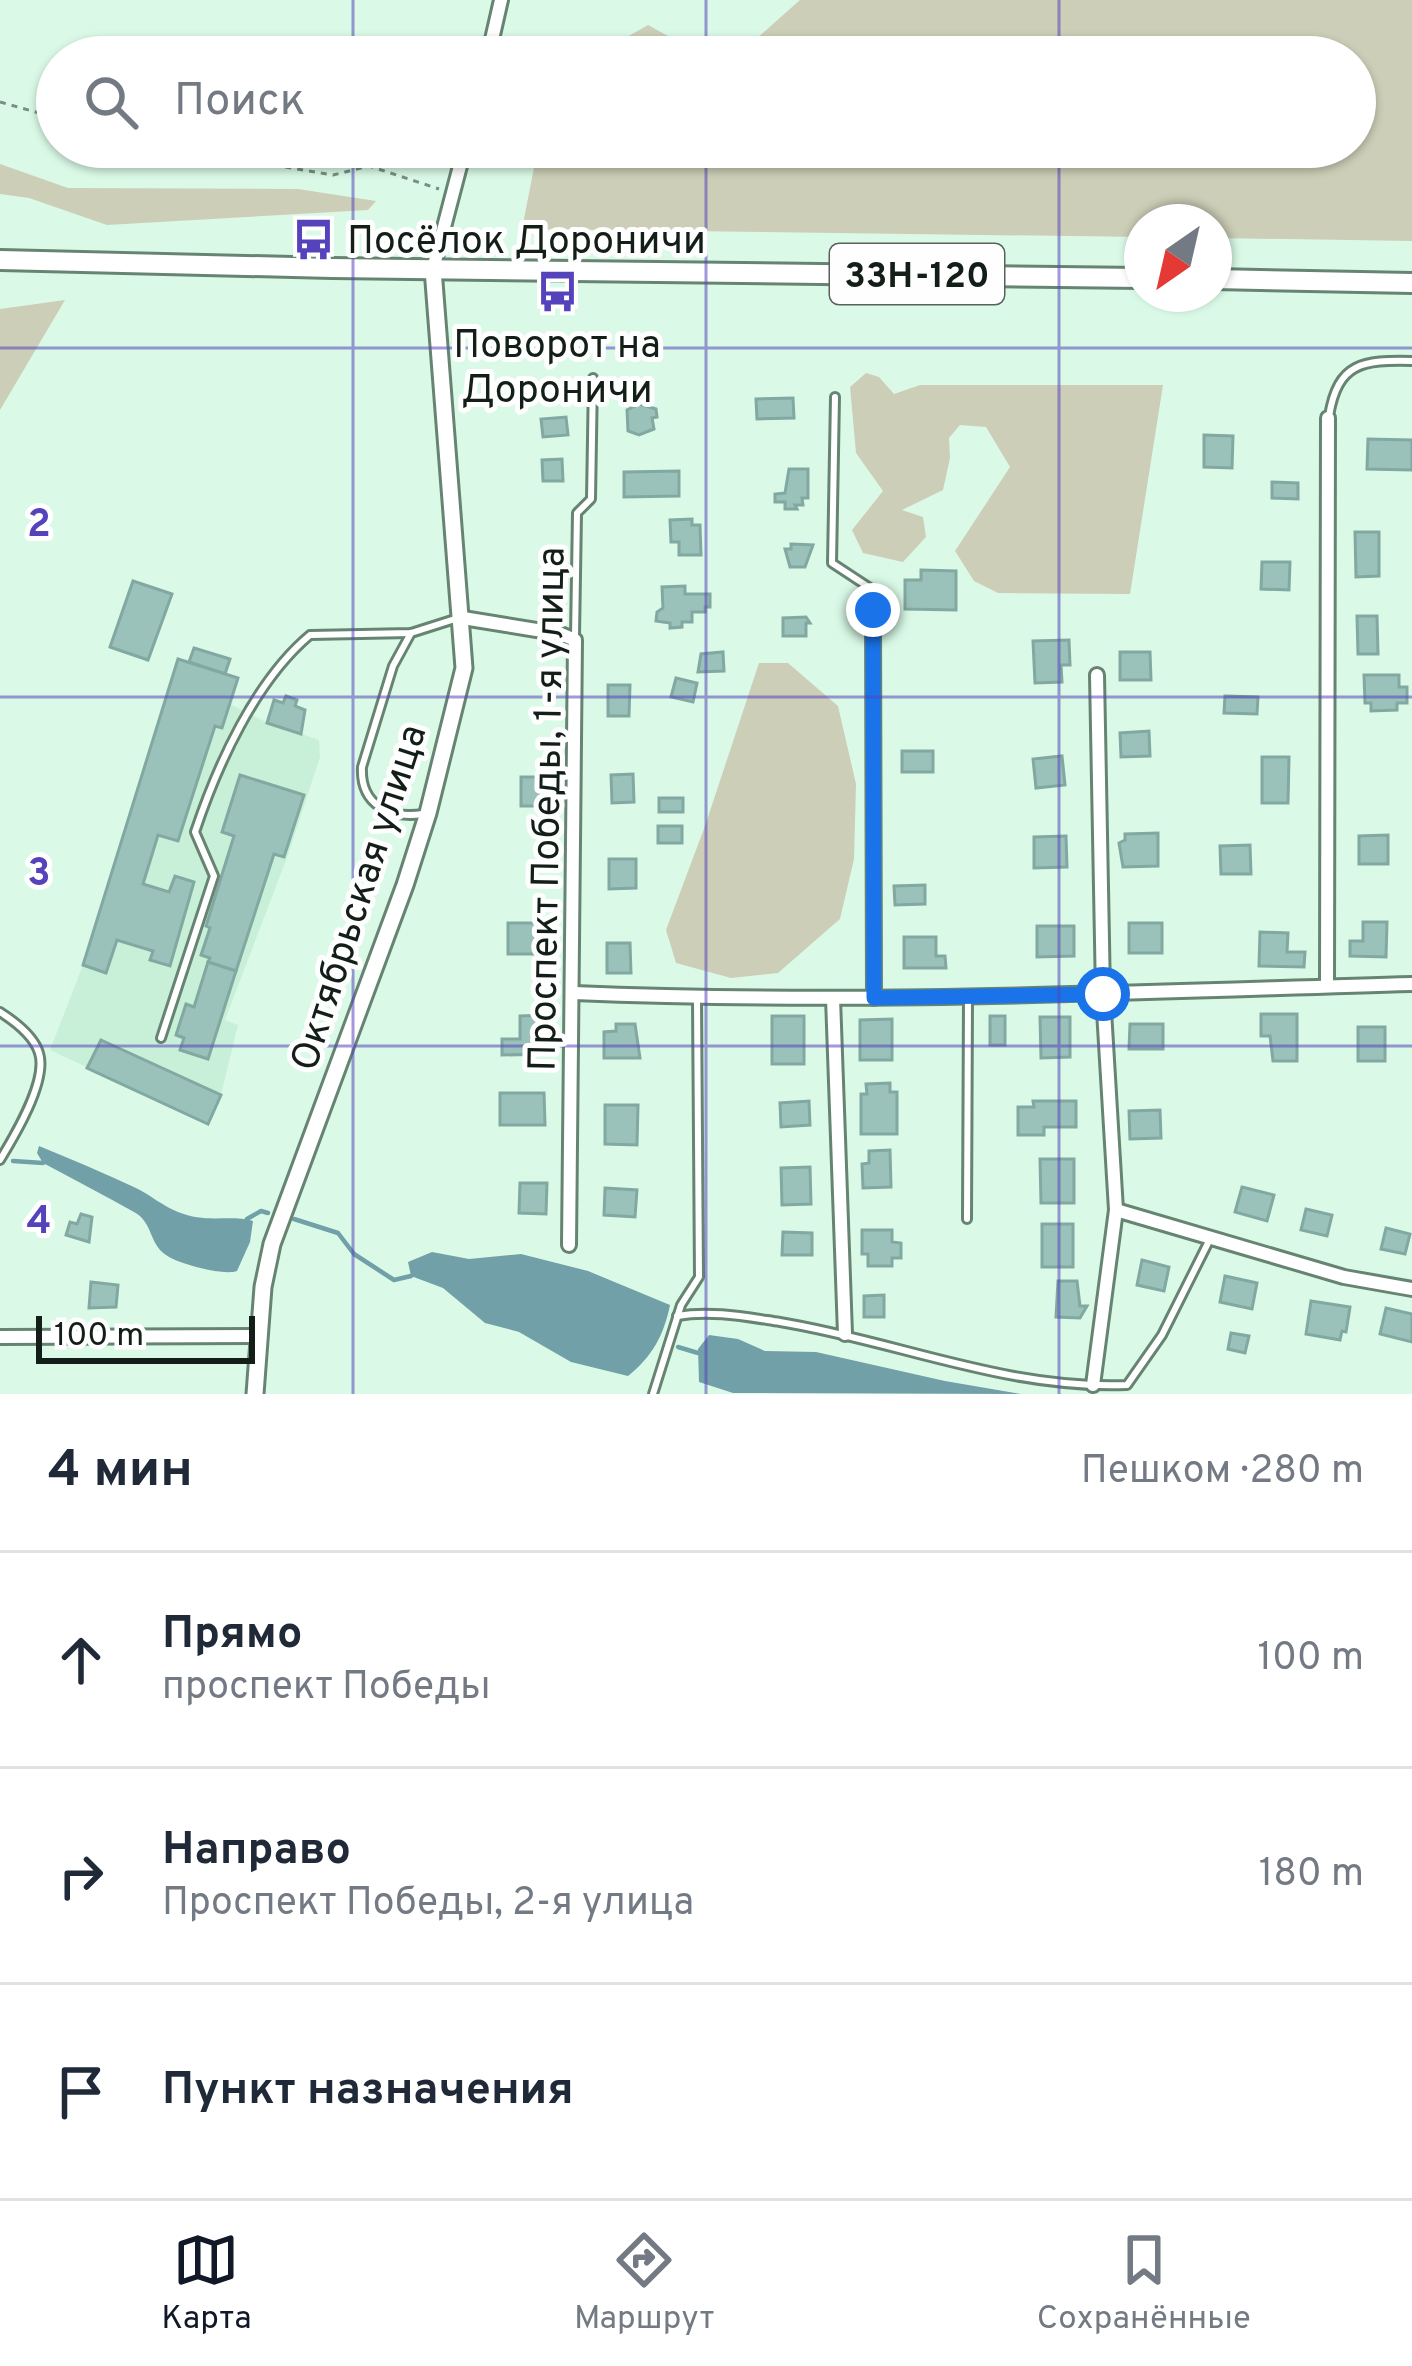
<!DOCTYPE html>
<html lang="ru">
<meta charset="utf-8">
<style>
body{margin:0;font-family:Overpass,sans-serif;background:#f6f6f7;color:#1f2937}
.compass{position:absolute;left:1124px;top:204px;width:108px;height:108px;border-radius:50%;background:#fff;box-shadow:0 3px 9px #0004;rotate:214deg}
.scale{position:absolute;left:36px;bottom:30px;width:219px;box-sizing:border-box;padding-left:12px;border:6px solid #121e17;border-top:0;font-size:33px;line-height:42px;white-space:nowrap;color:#121e17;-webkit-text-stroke:9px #fefefe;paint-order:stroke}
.stop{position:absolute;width:36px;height:36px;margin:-27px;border:9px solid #1a73e8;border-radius:50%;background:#fff}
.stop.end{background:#1a73e8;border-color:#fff;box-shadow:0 3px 12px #0008}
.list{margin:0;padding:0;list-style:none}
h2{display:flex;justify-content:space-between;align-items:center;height:156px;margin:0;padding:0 48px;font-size:51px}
h2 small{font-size:39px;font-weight:400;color:#747a83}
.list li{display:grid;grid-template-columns:78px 1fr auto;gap:36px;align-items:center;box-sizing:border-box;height:216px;padding:0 48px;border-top:3px solid #e0e1e3}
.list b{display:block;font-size:45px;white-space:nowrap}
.list p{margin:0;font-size:39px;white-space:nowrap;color:#747a83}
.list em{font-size:39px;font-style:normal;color:#747a83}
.icon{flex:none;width:66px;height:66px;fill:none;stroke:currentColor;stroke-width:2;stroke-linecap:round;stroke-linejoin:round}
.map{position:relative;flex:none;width:1412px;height:1394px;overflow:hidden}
.search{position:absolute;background:#fff;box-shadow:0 3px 9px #0004;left:36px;right:36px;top:36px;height:132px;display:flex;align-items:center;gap:30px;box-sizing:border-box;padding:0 42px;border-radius:66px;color:#747a83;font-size:45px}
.sheet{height:804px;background:#fff}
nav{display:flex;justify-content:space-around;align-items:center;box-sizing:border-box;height:168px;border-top:3px solid #e0e1e3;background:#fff;font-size:33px;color:#747a83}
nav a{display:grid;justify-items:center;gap:6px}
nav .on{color:#111827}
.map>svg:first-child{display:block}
.built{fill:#c8f0d8}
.green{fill:#cdceb7}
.water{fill:#72a0a8}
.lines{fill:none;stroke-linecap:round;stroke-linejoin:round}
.stream{stroke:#72a0a8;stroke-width:4.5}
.building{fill:#9bc1bb;stroke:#82a8a2;stroke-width:3}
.service-casing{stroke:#678473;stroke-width:12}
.minor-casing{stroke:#678473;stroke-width:18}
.tertiary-casing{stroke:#678473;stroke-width:21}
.primary-casing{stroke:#678473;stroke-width:24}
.path{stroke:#798f82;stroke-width:3;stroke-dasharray:6 6;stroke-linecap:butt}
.service{stroke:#fff;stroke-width:6}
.minor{stroke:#fff;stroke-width:12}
.tertiary{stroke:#fff;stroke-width:15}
.primary{stroke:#fff;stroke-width:18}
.route{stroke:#1a73e8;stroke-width:15}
.grid{fill:none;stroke:#5543bb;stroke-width:3;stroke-opacity:0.55}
.labels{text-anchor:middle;stroke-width:10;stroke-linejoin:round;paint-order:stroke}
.shield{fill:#fefefe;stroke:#59615c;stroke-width:3}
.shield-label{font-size:36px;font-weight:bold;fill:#121e17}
.poi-label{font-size:39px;fill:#121e17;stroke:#fefefe;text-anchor:start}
.street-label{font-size:39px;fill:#121e17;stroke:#fefefe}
.grid-label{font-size:39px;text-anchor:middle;font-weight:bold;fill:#5543bb;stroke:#fefefe;stroke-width:10;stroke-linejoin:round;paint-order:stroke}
</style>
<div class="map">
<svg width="1412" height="1394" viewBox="0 0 1412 1394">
<rect width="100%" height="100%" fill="#dafae7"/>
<polygon class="built" points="178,659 238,678 230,704 266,722 274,700 283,702 286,696 297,700 296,706 305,710 302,734 319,740 320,757 288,855 225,1020 238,1025 221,1095 208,1124 50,1050 83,965"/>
<g class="green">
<polygon points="800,0 1412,0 1412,241 1214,238 1214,222 1142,222 1142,237 522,229 538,147 1355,147 1355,57 736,57"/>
<polygon points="648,25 706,57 592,57"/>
<polygon points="0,164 68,188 298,189 376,201 368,210 107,225 29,198 0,194"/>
<polygon points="65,300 0,410 0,309"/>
<polygon points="866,373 879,377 894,394 920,385 1163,385 1130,594 998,593 974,581 955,551 1010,467 986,427 960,425 949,438 950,458 943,490 902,510 923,517 926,537 903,562 863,553 852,530 883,491 856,453 850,387"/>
<polygon points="759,663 788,663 838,706 856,784 854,859 840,919 778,973 731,978 676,963 666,930 705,826"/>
</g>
<g class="water">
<path d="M39 1146C71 1159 104 1173 136 1188 150 1195 163 1206 178 1212 207 1224 230 1214 253 1221L250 1242 237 1271C224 1276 178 1264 166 1255 149 1244 153 1222 134 1212 104 1195 73 1179 43 1163L37 1153Z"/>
<path d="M432 1252 469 1259 521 1254 588 1271 670 1305C664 1335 652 1357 628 1376L571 1362 519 1332 485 1323 443 1288 411 1276 408 1262Z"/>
<polygon points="709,1335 738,1339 765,1351 816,1352 945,1381 1021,1394 733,1393 699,1382 698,1349"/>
</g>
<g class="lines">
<g class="stream">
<polyline points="13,1161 43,1163"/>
<polyline points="247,1219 261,1211 268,1213"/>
<polyline points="294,1219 338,1233 354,1254 394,1280 411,1276"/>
<polyline points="678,1347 698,1353"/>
</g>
</g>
<g class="building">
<polygon points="793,398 794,418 757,419 756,399"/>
<polygon points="639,404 656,409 657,417 652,418 654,429 639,435 628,431 627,410"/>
<polygon points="566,417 568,435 543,437 541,419"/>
<polygon points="1204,435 1233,436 1232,468 1204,467"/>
<polygon points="1368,439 1412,440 1412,470 1367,469"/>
<polygon points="562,459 563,481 543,481 542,460"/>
<polygon points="789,469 808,469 808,498 802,498 803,505 795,505 797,509 785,509 785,502 775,502 775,494 785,493"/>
<polygon points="679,471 679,496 624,497 624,472"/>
<polygon points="1272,482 1298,483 1298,499 1272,498"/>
<polygon points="692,519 692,525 700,525 701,555 679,555 679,542 671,542 670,520"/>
<polygon points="1355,532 1379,532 1379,576 1356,577"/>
<polygon points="791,544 813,545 805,567 790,567 785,549 791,549"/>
<polygon points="1262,562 1290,562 1289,590 1261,589"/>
<polygon points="921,570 956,571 956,610 905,609 905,580 921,580"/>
<polygon points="133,581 172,594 148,660 110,647"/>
<polygon points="685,586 685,594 710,594 710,607 705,607 705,612 692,612 692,622 682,622 682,627 670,628 670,623 656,621 657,612 663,608 662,587"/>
<polygon points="1357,616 1377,616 1378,654 1358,654"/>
<polygon points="806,617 810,623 806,623 806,636 783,636 783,618"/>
<polygon points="1069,640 1070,665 1061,665 1062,682 1035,683 1033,641"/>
<polygon points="194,648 230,659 225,674 189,662"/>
<polygon points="723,652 724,671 698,672 701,654"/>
<polygon points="1120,652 1150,652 1151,680 1120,680"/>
<polygon points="178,659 238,678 222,728 215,726 178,841 158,835 143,884 169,892 175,876 194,882 170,966 150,960 153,951 117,940 106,973 83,965"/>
<polygon points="1364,675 1399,675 1399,687 1407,687 1407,703 1397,703 1397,710 1371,711 1371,703 1365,703"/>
<polygon points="676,678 697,683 693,702 671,697"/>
<polygon points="608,685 630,685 629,716 608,716"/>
<polygon points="286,696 297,700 295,706 305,710 301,734 267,723 274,700 283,703"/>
<polygon points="1225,696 1258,697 1257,714 1224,713"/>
<polygon points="1149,731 1150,756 1121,757 1120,733"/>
<rect x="902" y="751" width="31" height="21"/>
<polygon points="1062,756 1065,785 1036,788 1033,759"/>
<polygon points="1262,757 1289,757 1288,803 1262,803"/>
<polygon points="633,774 634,802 612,803 611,775"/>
<polygon points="240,775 304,795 284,857 274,854 236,971 208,962 210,958 201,955 210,928 206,926 234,836 222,832"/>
<rect x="521" y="777" width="23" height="29"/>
<rect x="659" y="798" width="24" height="14"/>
<rect x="658" y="826" width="24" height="17"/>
<polygon points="1158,833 1158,866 1123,867 1119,843 1125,840 1125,834"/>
<polygon points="1388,835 1388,864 1359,864 1359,836"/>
<polygon points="1066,836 1067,867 1034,868 1034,837"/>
<polygon points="1250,845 1251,874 1221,874 1220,846"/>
<polygon points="609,859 636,859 636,888 609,889"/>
<polygon points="925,885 925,904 895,905 894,886"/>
<polygon points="1363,922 1387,922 1386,957 1350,956 1350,941 1363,941"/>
<rect x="508" y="923" width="45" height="31"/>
<rect x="1129" y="923" width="33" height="30"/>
<polygon points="1037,926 1074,926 1074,956 1037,957"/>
<polygon points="1260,932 1288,933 1287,952 1305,952 1304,967 1259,966"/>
<polygon points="904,937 936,937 936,956 945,956 946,968 904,968"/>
<polygon points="607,943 630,943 631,973 607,973"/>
<polygon points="208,962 236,971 208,1059 180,1050 184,1038 176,1035 186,1004 194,1007"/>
<polygon points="1261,1014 1297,1014 1297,1061 1273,1061 1270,1036 1261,1036"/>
<polygon points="549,1015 550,1054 502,1055 502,1039 520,1039 520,1016"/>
<rect x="772" y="1016" width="32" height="48"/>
<rect x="990" y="1016" width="15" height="29"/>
<polygon points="1040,1017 1070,1017 1070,1057 1041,1058"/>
<polygon points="892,1019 892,1060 860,1060 860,1020"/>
<polygon points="616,1024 635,1024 640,1058 604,1058 604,1032 616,1031"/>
<polygon points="1130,1024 1163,1024 1163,1049 1129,1049"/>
<rect x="1358" y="1027" width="27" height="34"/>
<polygon points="101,1040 221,1095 208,1124 87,1068"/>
<polygon points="890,1083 890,1092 897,1092 897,1134 861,1134 861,1094 867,1094 866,1084"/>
<polygon points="500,1093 544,1093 545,1125 500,1125"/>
<polygon points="809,1101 810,1125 781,1127 780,1103"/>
<polygon points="1033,1101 1076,1101 1076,1127 1044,1127 1044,1135 1018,1135 1018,1107 1034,1107"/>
<polygon points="605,1105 638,1105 637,1145 605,1144"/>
<polygon points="1160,1110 1161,1138 1130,1139 1129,1111"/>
<polygon points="890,1150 891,1187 863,1188 862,1164 869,1163 869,1151"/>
<polygon points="1040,1159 1074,1159 1074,1203 1041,1203"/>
<polygon points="810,1167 811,1204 782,1205 781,1168"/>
<polygon points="520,1183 547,1183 546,1214 519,1213"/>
<polygon points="1242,1187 1274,1195 1267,1221 1235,1212"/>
<polygon points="605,1188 637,1190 635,1217 604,1215"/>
<polygon points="1306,1209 1332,1215 1327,1236 1301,1230"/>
<polygon points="81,1214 92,1217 89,1242 66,1235 70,1222 77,1224"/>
<rect x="1042" y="1224" width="31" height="43"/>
<polygon points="1386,1228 1410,1234 1405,1254 1381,1249"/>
<polygon points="862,1230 892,1230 892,1242 901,1243 901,1258 892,1258 892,1266 868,1266 868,1254 862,1254"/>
<polygon points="783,1232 812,1233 812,1255 782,1255"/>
<polygon points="1142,1260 1169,1267 1164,1291 1137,1285"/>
<polygon points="1225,1276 1257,1283 1252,1309 1220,1302"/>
<polygon points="1058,1281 1077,1281 1080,1306 1087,1306 1080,1318 1056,1317"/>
<polygon points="91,1282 118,1285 116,1307 89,1308"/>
<polygon points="884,1295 884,1317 864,1317 864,1296"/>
<polygon points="1311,1301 1350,1307 1346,1332 1342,1331 1340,1340 1306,1334"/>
<polygon points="1386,1308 1412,1314 1412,1342 1380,1334"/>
<polygon points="1231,1333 1249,1336 1245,1353 1228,1349"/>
</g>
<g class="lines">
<defs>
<g id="service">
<polyline points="835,397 832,563 870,588 873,607"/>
<path d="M1329 416C1338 362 1363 360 1412 361"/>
<path d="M411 633 393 666 362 767C360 805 390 819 423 814"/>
<polyline points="575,636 577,513 591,499 593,378"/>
<path d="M0 1012C14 1021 34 1036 39 1053 48 1081 14 1137 0 1160"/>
<path d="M161 1038 214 876 195 832C217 766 255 681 310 635L411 633 455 619"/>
<polyline points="967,1219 968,1000"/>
<path d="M677 1316C711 1310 746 1317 780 1322 896 1341 1007 1390 1127 1385L1162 1335 1210 1239"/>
<polyline points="653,1394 681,1305 699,1277 697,1000"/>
</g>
<g id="minor">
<polyline points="488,57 501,0"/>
<polyline points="433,269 465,147"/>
<polyline points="873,610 874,998"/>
<polyline points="463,618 561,634 575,640 569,1245"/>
<polyline points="1327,986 1328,418"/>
<path d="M574 993C853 1005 1133 992 1412 984"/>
<polyline points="833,998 845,1334"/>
<polyline points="1116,1210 1344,1277 1412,1289"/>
<polyline points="0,1337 259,1336"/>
<polyline points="1093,1385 1116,1210 1103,994 1097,675"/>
</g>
<polyline id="tertiary" points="255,1394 263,1287 272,1244 405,885 428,813 464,668 433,269"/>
<g id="primary">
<polyline points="0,260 332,268 1142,278"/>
<polyline points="1214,279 1412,283"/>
</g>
</defs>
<use href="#service" class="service-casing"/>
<use href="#minor" class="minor-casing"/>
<use href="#tertiary" class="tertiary-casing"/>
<use href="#primary" class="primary-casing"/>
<g class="path">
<polyline points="0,102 57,118"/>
<polyline points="167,147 333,175 369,166 439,189"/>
</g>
<use href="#service" class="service"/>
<use href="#minor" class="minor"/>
<use href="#tertiary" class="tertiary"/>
<use href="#primary" class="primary"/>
</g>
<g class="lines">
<polyline class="route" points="873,610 874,998 1103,994"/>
</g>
<path class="grid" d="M353 0V57M706 0V57M1059 0V57M353 147V1394M706 147V1394M1059 147V1394M0 348H1412M0 697H1412M0 1046H1412"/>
<defs>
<symbol id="bus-bare" viewBox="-9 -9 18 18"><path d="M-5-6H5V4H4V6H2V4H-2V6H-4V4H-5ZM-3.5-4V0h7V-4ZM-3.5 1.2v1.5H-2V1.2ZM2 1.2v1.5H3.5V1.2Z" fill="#5543bb" stroke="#fefefe" stroke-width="2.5" paint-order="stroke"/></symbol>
</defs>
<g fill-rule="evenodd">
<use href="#bus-bare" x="284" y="210" width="59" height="59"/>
<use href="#bus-bare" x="528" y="262" width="59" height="59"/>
</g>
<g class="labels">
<rect class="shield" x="830" y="244" width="174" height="60" rx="9"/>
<g class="shield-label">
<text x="917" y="287">33Н-120</text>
</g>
<g class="poi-label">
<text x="347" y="253">Посёлок Дороничи</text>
<text x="557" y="357" text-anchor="middle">Поворот на<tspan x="557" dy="45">Дороничи</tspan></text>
</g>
<g class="street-label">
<text transform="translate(545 809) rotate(-89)" y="14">Проспект Победы, 1-я улица</text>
<text transform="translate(357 897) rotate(-72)" y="14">Октябрьская улица</text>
</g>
</g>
<g class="grid-label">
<text x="39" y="536">2</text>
<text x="39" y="885">3</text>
<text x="39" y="1233">4</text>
</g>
</svg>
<svg class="compass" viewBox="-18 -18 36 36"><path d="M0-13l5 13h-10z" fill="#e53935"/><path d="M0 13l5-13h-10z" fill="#747a83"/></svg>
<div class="scale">100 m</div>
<div class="stop" style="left:1103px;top:994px"></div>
<div class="stop end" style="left:873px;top:610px"></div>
<div class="search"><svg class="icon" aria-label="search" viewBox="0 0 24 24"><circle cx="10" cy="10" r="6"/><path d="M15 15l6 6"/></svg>Поиск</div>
</div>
<section class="sheet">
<h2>4 мин<small>Пешком · 280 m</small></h2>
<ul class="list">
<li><svg class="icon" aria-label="ahead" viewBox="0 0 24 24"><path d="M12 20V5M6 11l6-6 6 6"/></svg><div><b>Прямо</b><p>проспект Победы</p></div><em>100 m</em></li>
<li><svg class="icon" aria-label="right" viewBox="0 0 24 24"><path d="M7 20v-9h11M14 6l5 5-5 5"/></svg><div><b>Направо</b><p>Проспект Победы, 2-я улица</p></div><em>180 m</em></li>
<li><svg class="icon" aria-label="arrive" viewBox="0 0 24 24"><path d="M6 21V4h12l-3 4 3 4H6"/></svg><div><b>Пункт назначения</b></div></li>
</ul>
</section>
<nav>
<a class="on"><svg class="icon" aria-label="map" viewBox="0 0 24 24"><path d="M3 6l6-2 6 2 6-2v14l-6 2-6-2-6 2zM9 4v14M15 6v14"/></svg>Карта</a>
<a><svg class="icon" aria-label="directions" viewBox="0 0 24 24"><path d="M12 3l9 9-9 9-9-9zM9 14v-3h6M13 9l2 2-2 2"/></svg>Маршрут</a>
<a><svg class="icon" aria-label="saved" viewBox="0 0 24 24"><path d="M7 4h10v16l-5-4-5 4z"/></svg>Сохранённые</a>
</nav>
